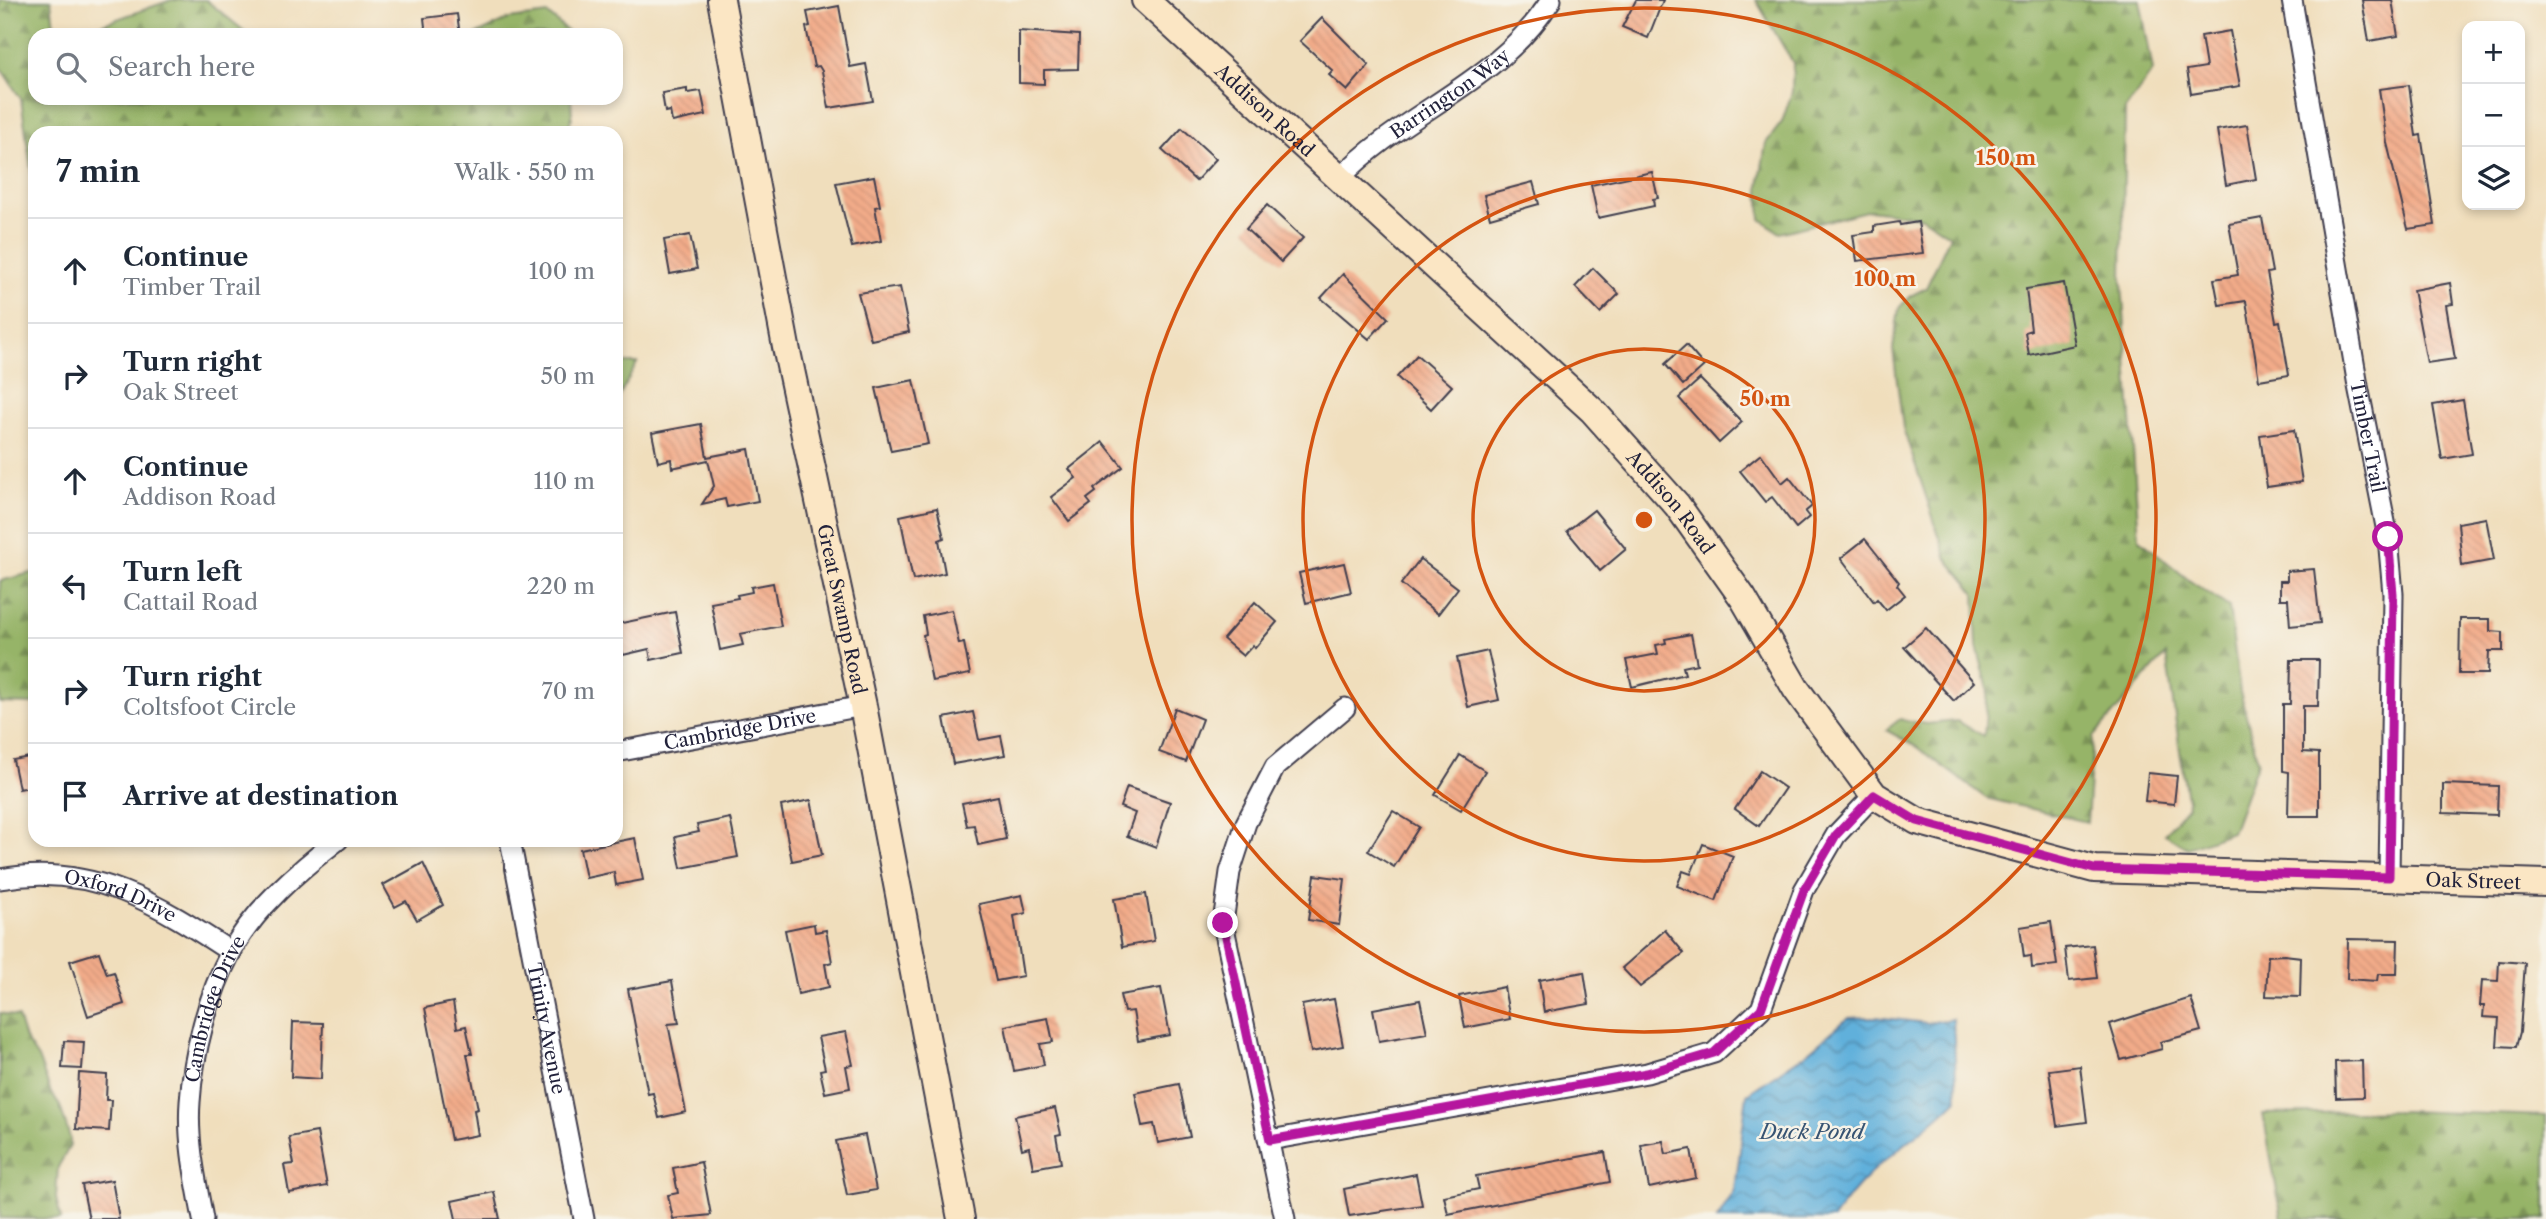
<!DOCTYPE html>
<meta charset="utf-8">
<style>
body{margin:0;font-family:"Libre Caslon Text",serif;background:#f2f2f3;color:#1f2937}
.controls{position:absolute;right:21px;top:21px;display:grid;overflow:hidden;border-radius:14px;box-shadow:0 4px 10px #0003}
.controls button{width:63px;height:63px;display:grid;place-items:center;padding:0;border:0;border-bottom:2px solid #e0e1e3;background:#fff;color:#1f2937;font:35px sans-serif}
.stop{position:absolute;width:21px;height:21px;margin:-16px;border:5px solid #b5179e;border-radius:50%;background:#fff}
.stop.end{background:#b5179e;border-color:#fff;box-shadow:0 2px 7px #0008}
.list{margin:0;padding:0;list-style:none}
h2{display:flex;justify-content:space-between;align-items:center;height:91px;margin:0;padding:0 28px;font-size:30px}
h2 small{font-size:23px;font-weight:400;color:#747a83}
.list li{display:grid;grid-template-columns:46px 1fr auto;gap:21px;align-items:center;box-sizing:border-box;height:105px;padding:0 28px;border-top:2px solid #e0e1e3}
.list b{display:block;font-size:26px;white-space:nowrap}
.list p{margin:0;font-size:23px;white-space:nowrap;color:#747a83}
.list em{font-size:23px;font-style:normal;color:#747a83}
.icon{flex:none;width:38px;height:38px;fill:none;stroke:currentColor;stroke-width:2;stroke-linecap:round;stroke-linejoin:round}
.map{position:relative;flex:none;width:2546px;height:1219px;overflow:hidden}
.search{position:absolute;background:#fff;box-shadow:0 4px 10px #0003;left:28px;top:28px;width:595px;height:77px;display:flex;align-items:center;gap:18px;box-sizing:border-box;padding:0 24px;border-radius:21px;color:#747a83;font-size:26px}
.panel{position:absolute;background:#fff;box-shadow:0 4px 10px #0003;left:28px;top:126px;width:595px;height:721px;border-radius:21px}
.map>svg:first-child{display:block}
.forest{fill:url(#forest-firs);stroke:#5c6b51;stroke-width:2}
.water{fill:url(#water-waves);stroke:#42698b;stroke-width:2}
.building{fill:url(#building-back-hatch)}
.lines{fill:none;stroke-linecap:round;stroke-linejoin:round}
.street-casing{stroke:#413e4e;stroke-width:23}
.secondary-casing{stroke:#413e4e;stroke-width:30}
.street{stroke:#fff;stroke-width:19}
.secondary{stroke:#fbe6c4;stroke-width:26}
.route{stroke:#b5179e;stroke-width:9}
.ring{fill:none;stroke:#d45411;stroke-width:3.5}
.labels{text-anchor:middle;stroke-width:5;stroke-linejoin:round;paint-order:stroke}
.street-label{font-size:19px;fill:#22223b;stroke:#f7f3e8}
.water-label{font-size:21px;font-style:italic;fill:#385473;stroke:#f7f3e8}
.centre{fill:#d45411;stroke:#f7f3e8;stroke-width:3.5}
.ring-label{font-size:21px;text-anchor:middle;font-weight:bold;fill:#d45411;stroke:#f7f3e8;stroke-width:5;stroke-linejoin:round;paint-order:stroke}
</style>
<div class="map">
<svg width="2546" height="1219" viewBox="0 0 2546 1219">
<defs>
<pattern id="forest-firs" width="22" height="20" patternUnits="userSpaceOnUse" patternTransform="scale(1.75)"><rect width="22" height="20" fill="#96b467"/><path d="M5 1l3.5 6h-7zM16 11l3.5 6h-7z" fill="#7a9256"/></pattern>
<pattern id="water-waves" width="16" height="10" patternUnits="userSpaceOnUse" patternTransform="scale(1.75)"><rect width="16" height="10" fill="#61b0db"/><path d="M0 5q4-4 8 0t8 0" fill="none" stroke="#508fb3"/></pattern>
<pattern id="building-back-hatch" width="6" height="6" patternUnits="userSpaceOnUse" patternTransform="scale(1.75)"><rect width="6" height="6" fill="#f2ab89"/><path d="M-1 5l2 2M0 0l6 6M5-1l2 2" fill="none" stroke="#cf9377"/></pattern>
</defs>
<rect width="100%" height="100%" fill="#f7f3e8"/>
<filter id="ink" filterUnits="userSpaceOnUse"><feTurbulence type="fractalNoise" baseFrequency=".0143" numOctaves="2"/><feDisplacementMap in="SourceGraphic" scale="14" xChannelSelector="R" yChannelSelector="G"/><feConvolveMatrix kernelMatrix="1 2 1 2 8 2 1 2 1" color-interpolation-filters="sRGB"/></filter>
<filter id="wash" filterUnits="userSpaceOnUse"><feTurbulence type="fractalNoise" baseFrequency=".00686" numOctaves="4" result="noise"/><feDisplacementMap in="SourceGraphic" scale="28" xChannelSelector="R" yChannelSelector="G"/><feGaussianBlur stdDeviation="1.57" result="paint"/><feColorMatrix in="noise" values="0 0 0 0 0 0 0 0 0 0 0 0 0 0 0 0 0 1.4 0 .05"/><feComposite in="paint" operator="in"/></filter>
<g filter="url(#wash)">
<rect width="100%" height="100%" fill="#f0debc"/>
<g class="forest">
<polygon points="0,0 51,0 55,35 35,35 35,98 571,98 572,117 567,133 35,133 35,196 21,99 0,67"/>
<polygon points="171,0 206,0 249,35 72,35"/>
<polygon points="1756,0 2140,0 2153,71 2125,110 2122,282 2139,539 2190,581 2229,607 2240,692 2258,761 2232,832 2188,848 2164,834 2188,806 2166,654 2093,737 2087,822 1986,798 1915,746 1886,730 1900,719 1926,724 1957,721 1984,736 1988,689 1977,646 1975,593 1947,559 1903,428 1893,349 1899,308 1910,296 1926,288 1950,236 1922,217 1870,210 1780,233 1761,219 1759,186 1766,143 1782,122 1792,92 1793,63"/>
<polygon points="548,14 567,31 567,35 475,35 509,19"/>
<polygon points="616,363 637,363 616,402"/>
<polygon points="35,572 35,704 0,703 0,581"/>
<polygon points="0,1013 18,1017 25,1039 39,1060 51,1093 60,1106 70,1138 70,1146 58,1167 56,1198 61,1219 0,1218"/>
<polygon points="2405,1111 2546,1116 2546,1219 2282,1219 2263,1114"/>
</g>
<path class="water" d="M1875 1017 1927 1023 1953 1019 1957 1099C1914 1143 1867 1164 1833 1219H1717L1735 1190 1747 1094 1807 1053 1848 1018Z"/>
<g id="blocks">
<g class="building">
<polygon points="1636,0 1663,0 1648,38 1622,27"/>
<polygon points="2362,0 2392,0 2398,36 2369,41"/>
<polygon points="839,6 850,67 866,64 873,101 829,108 822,71 819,66 814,67 806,27 810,26 807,12"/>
<polygon points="457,14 460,35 426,35 424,18"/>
<polygon points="1322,18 1369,65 1347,91 1329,75 1333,71 1300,41"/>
<polygon points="1019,31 1079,35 1078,69 1044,70 1044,84 1019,83"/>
<polygon points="2230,31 2240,86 2191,94 2187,70 2206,67 2201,36"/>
<polygon points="2409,85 2416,136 2421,135 2435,225 2408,229 2387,143 2379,89"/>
<polygon points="687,89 687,93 701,91 706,115 672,122 670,111 665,112 662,93"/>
<polygon points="2247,125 2256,179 2226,185 2217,130"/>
<polygon points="1182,128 1216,159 1196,181 1162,150"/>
<polygon points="1652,172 1658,198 1653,199 1654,206 1598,218 1591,185"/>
<polygon points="874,176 880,206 875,207 881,241 852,247 836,183"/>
<polygon points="1533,182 1539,204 1490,218 1484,195"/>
<polygon points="1267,205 1303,238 1281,262 1246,229"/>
<polygon points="2262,218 2272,272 2267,273 2276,322 2280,321 2289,375 2259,380 2246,301 2219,305 2214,279 2238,275 2229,224"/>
<polygon points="1899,222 1900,225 1918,222 1923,253 1857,261 1853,235 1874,232 1874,226"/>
<polygon points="690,235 697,269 670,274 664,240"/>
<polygon points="1593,268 1619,294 1600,313 1575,287"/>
<polygon points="1343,274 1388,318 1369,339 1321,298"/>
<polygon points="2064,283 2075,345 2029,355 2025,332 2031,330 2026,289"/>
<polygon points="2450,283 2453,304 2446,305 2455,359 2427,363 2413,290"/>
<polygon points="900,287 909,332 871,340 858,293"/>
<polygon points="1686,345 1704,366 1683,385 1665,364"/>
<polygon points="1417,355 1452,386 1431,409 1397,377"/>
<polygon points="1700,379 1742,422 1719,443 1679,398"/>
<polygon points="914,380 928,444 891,451 876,388"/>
<polygon points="2463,400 2472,454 2442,459 2433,405"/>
<polygon points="701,424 707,457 749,449 758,501 727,507 725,499 702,504 714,486 708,460 672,468 671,459 658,462 652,433"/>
<polygon points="2294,430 2302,482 2267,487 2260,435"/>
<polygon points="1103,442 1123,467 1094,489 1096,492 1087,499 1091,504 1069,521 1051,497 1076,478 1069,469"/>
<polygon points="1761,454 1782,483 1789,477 1812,506 1805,512 1809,517 1796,528 1772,497 1765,502 1740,471"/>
<polygon points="937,508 944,538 939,540 945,573 913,580 900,516"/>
<polygon points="1594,510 1626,549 1600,571 1567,531"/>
<polygon points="2486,518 2494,560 2462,566 2458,523"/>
<polygon points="1865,539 1899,582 1897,585 1905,595 1886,610 1877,599 1874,602 1841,558"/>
<polygon points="1420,559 1458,588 1438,614 1401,584"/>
<polygon points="1344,563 1351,592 1306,603 1299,573"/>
<polygon points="2314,569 2320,623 2290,626 2288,599 2280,599 2280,581 2287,581 2287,571"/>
<polygon points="773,583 781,626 740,634 743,645 720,650 711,603 738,598 737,595 752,592 751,587"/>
<polygon points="1255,602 1277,622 1255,648 1253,645 1243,656 1223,639"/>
<polygon points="952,610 959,644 964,643 970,674 932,681 923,635 926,634 923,616"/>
<polygon points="675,612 683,653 651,660 649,649 623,655 617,624"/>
<polygon points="2460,619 2490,619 2490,631 2503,632 2503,651 2489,651 2488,674 2459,674"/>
<polygon points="1926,628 1974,682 1954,701 1904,647"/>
<polygon points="1691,634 1697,664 1683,667 1685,674 1632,687 1626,660 1658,654 1656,645 1666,643 1665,639"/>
<polygon points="1488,651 1499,700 1468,707 1457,658"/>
<polygon points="2291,660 2319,660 2318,706 2303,706 2303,752 2319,753 2319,816 2288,816 2289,772 2283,771 2283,704 2290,704"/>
<polygon points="1175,708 1202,719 1186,762 1159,752"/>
<polygon points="973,712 979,740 1001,736 1005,755 953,764 944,718"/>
<polygon points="1460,755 1485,771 1461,810 1435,795"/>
<polygon points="35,756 35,786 19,789 13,760"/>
<polygon points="1760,771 1785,788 1759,826 1735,809"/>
<polygon points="2148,773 2177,776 2174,804 2145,801"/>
<polygon points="2443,784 2498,786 2497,815 2443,813"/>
<polygon points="1127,787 1170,802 1156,847 1127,836 1135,813 1120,807"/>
<polygon points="998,796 1006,839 978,845 974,825 967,826 962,803"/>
<polygon points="811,800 822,855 792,861 781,806"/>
<polygon points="1393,811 1419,827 1394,867 1368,851"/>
<polygon points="730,818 738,857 681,868 675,837 699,832 697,825"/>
<polygon points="635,838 643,880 616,885 614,872 586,878 580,849"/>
<polygon points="1703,844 1733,856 1716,901 1677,886 1683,871 1691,874"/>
<polygon points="423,863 443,905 417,920 406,901 395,907 383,885"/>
<polygon points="1315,875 1345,879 1339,925 1308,920"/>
<polygon points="1146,894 1154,941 1122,947 1114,899"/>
<polygon points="1022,895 1026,913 1014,916 1023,976 996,981 979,904"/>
<polygon points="2051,922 2057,965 2032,968 2031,956 2024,957 2020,927"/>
<polygon points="814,924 815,932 826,930 832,962 825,964 829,987 798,994 785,930"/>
<polygon points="1665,930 1684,953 1640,987 1622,968"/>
<polygon points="2348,939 2398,940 2397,974 2378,974 2377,981 2347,979"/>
<polygon points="2093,945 2097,978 2069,981 2065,948"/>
<polygon points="99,952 107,974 114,972 124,1004 88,1016 70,961"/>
<polygon points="2284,955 2301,957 2300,997 2266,996 2268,956"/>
<polygon points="2499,961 2525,963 2520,1032 2516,1047 2497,1046 2499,1018 2483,1017 2484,1006 2480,1006 2482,980 2498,981"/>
<polygon points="1584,972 1589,1004 1544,1012 1539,980"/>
<polygon points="672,981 679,1023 668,1024 686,1112 659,1118 653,1093 648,1094 628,989"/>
<polygon points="1504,987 1510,1019 1465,1028 1459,996"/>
<polygon points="1161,988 1170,1035 1138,1041 1133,1011 1124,1012 1120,995"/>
<polygon points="2191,998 2201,1031 2160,1042 2162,1049 2121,1060 2110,1024"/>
<polygon points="1334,999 1343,1046 1311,1052 1302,1005"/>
<polygon points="1420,1000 1427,1033 1379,1041 1373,1009"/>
<polygon points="453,1002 457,1028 466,1026 472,1054 467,1054 478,1109 474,1110 478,1135 451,1140 425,1008"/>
<polygon points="1048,1018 1053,1042 1040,1044 1044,1065 1014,1071 1005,1026"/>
<polygon points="293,1022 323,1023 321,1079 291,1077"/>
<polygon points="846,1032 853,1065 846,1066 850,1088 825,1093 820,1070 825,1069 818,1037"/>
<polygon points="64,1041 84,1042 82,1069 62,1068"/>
<polygon points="2362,1061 2363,1097 2336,1098 2335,1062"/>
<polygon points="2080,1066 2087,1122 2057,1126 2049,1070"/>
<polygon points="79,1073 107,1075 106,1100 111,1100 109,1131 76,1129"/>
<polygon points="1179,1084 1190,1137 1158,1143 1154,1124 1142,1126 1135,1093"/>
<polygon points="1055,1108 1061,1134 1056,1135 1061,1163 1033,1168 1029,1147 1022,1149 1015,1116"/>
<polygon points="317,1132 327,1186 289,1193 284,1165 294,1164 289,1137"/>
<polygon points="865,1135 876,1190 847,1195 836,1141"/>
<polygon points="1663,1141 1666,1154 1691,1149 1696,1178 1649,1188 1641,1145"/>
<polygon points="1605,1152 1610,1182 1448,1214 1444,1196 1479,1189 1476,1176"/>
<polygon points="701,1162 711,1215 673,1219 668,1195 678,1193 673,1168"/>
<polygon points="1416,1174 1422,1205 1349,1216 1344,1189"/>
<polygon points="112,1180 119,1219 89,1219 82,1185"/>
<polygon points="494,1192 500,1219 456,1219 452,1201"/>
</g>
</g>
</g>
<g filter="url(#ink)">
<use href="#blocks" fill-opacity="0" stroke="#413e4e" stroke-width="2"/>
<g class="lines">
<defs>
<g id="street">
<path id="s1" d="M2292 0 2358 386 2388 537 2393 594 2389 877"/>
<path id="s2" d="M1339 179C1405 110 1498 84 1551 0"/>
<path id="s3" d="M616 752 863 706"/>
<path id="s4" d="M510 840 584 1219"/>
<path id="s5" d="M0 879C92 862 158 904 231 952"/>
<polyline points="1270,1140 1647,1073 1714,1053 1761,1009 1804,890 1836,835 1874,795"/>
<path id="s6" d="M203 1219C196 1181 187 1141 190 1102 193 1054 208 995 231 952 255 908 299 870 338 840"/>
<polyline points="1285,1219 1223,923 1230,872 1246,823 1275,767 1345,708"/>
</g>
<g id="secondary">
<path id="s7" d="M721 0 786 347 863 706 961 1219"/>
<path id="s8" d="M1145 0 1593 411 1677 505 1743 598 1796 689 1874 795 1917 821 2094 869 2546 883"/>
</g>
</defs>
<use href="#street" class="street-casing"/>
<use href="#secondary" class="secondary-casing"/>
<use href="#street" class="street"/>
<use href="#secondary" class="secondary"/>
</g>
</g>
<g class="lines" filter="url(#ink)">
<polyline class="route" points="1223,923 1270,1140 1647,1073 1714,1053 1761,1009 1804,890 1836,835 1874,795 1917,821 2094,869 2389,877 2393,594 2388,537"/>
</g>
<g class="ring">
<circle cx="1644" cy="520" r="171"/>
<circle cx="1644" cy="520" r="341"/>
<circle cx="1644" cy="520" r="512"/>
</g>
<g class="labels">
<g class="street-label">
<text dy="7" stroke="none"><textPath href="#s2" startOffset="140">Barrington Way</textPath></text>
<text dy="7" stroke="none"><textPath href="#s8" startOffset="163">Addison Road</textPath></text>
<text dy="7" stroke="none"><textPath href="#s1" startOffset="443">Timber Trail</textPath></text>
<text dy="7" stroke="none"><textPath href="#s8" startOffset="728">Addison Road</textPath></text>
<text dy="7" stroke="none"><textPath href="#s7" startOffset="621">Great Swamp Road</textPath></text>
<text dy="7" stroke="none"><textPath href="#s3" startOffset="126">Cambridge Drive</textPath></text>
<text dy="7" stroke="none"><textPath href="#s8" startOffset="1698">Oak Street</textPath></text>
<text dy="7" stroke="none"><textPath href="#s5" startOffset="124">Oxford Drive</textPath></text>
<text dy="7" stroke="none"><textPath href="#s6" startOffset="215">Cambridge Drive</textPath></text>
<text dy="7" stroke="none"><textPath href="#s4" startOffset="192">Trinity Avenue</textPath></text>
</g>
<g class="water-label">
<text x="1812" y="1139">Duck Pond</text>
</g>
</g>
<circle cx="1644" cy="520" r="10" class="centre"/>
<g class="ring-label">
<text x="2006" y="165">150 m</text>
<text x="1885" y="286">100 m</text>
<text x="1765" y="406">50 m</text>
</g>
</svg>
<div class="controls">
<button>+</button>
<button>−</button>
<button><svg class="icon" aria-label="layers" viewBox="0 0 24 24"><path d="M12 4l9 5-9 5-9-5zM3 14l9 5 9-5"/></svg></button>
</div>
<div class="stop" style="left:2388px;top:537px"></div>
<div class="stop end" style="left:1223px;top:923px"></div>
<div class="search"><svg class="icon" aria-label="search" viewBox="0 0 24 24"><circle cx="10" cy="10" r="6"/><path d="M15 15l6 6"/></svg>Search here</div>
<section class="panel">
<h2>7 min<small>Walk · 550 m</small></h2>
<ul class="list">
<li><svg class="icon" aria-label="ahead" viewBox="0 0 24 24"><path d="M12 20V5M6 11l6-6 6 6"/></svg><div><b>Continue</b><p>Timber Trail</p></div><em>100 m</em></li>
<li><svg class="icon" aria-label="right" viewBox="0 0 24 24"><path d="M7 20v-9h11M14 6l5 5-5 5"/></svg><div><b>Turn right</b><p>Oak Street</p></div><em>50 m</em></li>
<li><svg class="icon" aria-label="ahead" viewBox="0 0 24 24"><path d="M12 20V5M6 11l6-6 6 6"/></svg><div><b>Continue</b><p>Addison Road</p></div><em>110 m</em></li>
<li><svg class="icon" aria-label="left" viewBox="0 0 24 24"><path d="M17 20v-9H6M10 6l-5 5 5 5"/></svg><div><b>Turn left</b><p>Cattail Road</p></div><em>220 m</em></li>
<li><svg class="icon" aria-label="right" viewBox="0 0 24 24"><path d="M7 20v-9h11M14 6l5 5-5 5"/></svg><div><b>Turn right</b><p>Coltsfoot Circle</p></div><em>70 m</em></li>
<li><svg class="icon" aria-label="arrive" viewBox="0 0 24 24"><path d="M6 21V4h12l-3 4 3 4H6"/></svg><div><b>Arrive at destination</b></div></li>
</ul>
</section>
</div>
